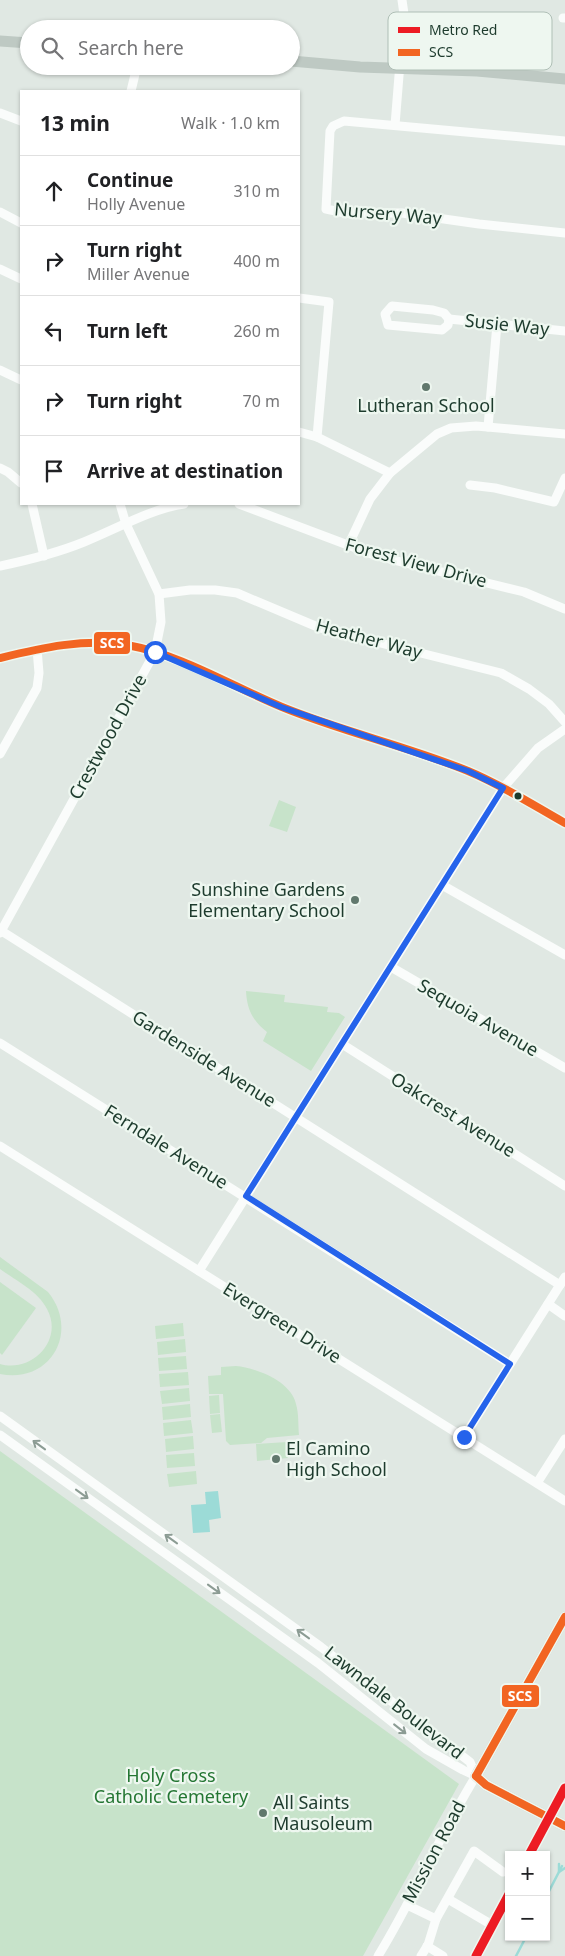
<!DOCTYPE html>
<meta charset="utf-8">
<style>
body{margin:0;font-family:"Noto Sans",sans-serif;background:#f2f2f2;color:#202124}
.controls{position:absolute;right:15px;bottom:15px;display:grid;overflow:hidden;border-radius:0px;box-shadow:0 1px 4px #0004}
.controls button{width:45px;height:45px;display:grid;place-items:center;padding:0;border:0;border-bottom:1px solid #e0e0e0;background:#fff;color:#202124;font:25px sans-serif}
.stop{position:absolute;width:15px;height:15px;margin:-11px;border:4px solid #2563eb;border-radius:50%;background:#fff}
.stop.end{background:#2563eb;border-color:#fff;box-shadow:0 1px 5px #0008}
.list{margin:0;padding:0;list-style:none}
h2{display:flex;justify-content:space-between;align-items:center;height:65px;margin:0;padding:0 20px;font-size:21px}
h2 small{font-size:16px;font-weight:400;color:#757577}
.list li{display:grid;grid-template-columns:32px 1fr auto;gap:15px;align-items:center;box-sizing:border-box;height:70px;padding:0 20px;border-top:1px solid #e0e0e0}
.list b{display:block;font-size:19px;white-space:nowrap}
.list p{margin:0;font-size:16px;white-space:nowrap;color:#757577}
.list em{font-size:16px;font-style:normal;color:#757577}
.icon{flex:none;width:28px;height:28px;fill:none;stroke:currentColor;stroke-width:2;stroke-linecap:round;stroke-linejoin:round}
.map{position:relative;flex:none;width:565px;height:1956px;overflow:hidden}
.search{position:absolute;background:#fff;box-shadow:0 1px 4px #0004;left:20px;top:20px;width:280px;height:55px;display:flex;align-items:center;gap:12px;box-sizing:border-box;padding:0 18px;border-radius:28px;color:#757577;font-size:19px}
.panel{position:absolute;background:#fff;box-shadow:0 1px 4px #0004;left:20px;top:90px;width:280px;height:415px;border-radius:0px}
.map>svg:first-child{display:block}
.green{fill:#c7e3ca}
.water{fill:#9cdbd7}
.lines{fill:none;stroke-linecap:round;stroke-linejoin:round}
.stream{stroke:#9cdbd7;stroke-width:2.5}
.minor{stroke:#fafcfb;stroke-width:9}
.major{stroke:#bec9c3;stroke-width:11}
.bus-1-casing{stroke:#eef7f0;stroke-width:11}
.bus-1{stroke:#f26522;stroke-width:8}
.metro-1-casing{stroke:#eef7f0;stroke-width:12}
.metro-1{stroke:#ed1c24;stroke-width:9}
.oneway{stroke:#8c9c94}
.route{stroke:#2563eb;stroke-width:6}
.poi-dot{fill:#61786d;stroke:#eef7f0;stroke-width:2}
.bus-dot{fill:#1d3b2d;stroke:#eef7f0;stroke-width:2}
.labels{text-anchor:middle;stroke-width:4.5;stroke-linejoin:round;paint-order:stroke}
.street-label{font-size:18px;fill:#1d3b2d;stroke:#eef7f0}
.poi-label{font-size:18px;fill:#1d3b2d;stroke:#eef7f0;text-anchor:start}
.park-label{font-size:18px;fill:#247633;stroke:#eef7f0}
.key{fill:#eef7f0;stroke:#afbfb6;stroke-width:1}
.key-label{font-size:14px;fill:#1d3b2d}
.line-badge{stroke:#eef7f0;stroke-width:2}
.badge-label{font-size:14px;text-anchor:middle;font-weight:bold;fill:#fff}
</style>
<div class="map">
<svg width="565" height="1956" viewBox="0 0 565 1956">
<rect width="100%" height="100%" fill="#e0e8e3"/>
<g class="green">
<polygon points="279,800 296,807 287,832 269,826"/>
<path d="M246 991 285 995 284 1002 328 1007 327 1012 339 1013 345 1017 311 1071 263 1041 267 1032C253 1021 247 1010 246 991Z"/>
<path d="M0 1257 48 1292C80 1331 51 1384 0 1374V1364C32 1373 64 1340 47 1309 38 1291 15 1280 0 1269Z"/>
<polygon points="0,1282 36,1308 2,1355 0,1353"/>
<polygon points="183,1323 184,1336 156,1339 155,1326"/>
<polygon points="185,1339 186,1352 158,1355 157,1342"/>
<polygon points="186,1356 187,1369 159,1371 158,1358"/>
<path d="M236 1366C256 1368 291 1381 296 1404 299 1414 298 1425 299 1435L267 1438 261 1443 230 1445 226 1441 223 1394H209L208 1376 221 1375V1367Z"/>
<polygon points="188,1372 189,1385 160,1387 159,1374"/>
<polygon points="189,1388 190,1401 162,1404 160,1391"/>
<polygon points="219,1395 220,1413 210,1414 209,1396"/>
<polygon points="190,1404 191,1417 163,1420 162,1407"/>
<polygon points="220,1414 222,1432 212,1433 210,1415"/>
<polygon points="191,1420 193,1433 164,1436 163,1423"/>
<polygon points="193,1436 194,1449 166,1452 165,1439"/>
<polygon points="287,1442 288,1458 257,1461 256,1444"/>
<polygon points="288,1443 295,1444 297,1447 298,1452 295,1456 289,1456"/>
<polygon points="0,1451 459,1784 363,1956 0,1956"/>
<polygon points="194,1453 195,1466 167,1468 166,1455"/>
<polygon points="196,1471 197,1484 169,1487 167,1474"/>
</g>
<polygon class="water" points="218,1491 221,1518 209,1520 210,1532 193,1533 191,1505 206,1504 205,1492"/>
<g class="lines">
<g class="stream">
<polyline points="559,1864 559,1872 565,1868"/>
<polyline points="546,1897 562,1866"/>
<polyline points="516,1956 526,1937"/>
</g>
<g class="minor">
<polyline points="563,18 565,18"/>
<polyline points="131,91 137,66"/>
<polyline points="0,113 21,121"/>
<polyline points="395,125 404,14 402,0"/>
<polyline points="565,141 344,121 333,126 330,131 326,209 345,213 402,213 479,224 565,233"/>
<polyline points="0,212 21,223"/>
<polyline points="0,269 21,279"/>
<polyline points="299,298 329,302 317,437"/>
<polygon points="392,306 433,310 444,313 449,319 448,325 442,330 388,325 385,314"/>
<polyline points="449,319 565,331"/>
<polyline points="0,370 21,380"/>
<polyline points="488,427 497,324"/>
<polyline points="299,432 317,437 390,473"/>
<polyline points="0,468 8,472 21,483"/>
<polyline points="470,485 495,488 554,502 565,478"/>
<polyline points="32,504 44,556"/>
<polyline points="239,504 377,556 524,592 565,609"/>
<polyline points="348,546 370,499 390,473 437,434 451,428 476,426 565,434"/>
<path d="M0 566C29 560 57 553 84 542 114 530 153 508 184 504"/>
<polyline points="159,594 190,590 215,590 237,593 320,628 501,673 529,689 549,704 565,722"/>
<path d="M0 658C42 648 83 638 127 645 179 654 233 687 282 707 343 732 408 746 468 771 502 785 533 805 565 823"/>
<polyline points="0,754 37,688 39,673 37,649"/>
<polyline points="442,885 565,955"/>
<polyline points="0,930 560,1285"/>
<polyline points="0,933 155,652 161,622 159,594 126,524 120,504"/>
<polyline points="391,967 565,1068"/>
<polyline points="0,1043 510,1364"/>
<polyline points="342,1044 565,1186"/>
<polyline points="0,1146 565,1501"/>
<polyline points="199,1271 503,788 538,748 565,729"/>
<polyline points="548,1304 565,1316"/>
<polyline points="0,1416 321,1647 470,1762 476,1776"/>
<polyline points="0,1435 318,1663 426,1749 463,1770 476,1776"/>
<polyline points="464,1437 565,1277"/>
<polyline points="537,1483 565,1439"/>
<polyline points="448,1899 487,1922"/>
<polyline points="407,1905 436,1919"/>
<polyline points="427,1946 443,1956"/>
<path d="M378 1956C414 1898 440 1834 476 1776"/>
<polyline points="421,1956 428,1945 436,1919 474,1851 503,1872"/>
</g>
<g class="major">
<polyline points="0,41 29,43"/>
<polyline points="291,61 360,67 477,71 565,79"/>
<polyline points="565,1617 476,1776 486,1785 565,1826"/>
</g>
<defs>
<g id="bus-1">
<path d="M0 658C41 648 85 638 127 645 182 655 231 686 282 707 343 732 407 746 468 771 502 785 533 805 565 823"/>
<polyline points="476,1776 565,1617"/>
<polyline points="476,1776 486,1785 565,1826"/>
</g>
</defs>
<use href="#bus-1" class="bus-1-casing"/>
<use href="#bus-1" class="bus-1"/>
<defs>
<g id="metro-1">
<polyline points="529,1855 565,1788"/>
<polyline points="476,1956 509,1894"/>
</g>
</defs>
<use href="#metro-1" class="metro-1-casing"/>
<use href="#metro-1" class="metro-1"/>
</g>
<defs><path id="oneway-shaft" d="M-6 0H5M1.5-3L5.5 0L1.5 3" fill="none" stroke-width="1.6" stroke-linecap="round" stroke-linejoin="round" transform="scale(1.25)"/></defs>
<g class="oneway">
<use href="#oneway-shaft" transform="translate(39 1445) rotate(-144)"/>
<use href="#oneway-shaft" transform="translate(82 1494) rotate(36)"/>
<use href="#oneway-shaft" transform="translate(171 1539) rotate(-144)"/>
<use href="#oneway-shaft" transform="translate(214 1589) rotate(36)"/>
<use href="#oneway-shaft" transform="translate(303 1634) rotate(-144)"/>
<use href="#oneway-shaft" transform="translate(400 1729) rotate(38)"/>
</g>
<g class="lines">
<polyline class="route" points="155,652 281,707 468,771 503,788 246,1196 510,1364 464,1437"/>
</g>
<g class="poi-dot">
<circle cx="426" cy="387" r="5"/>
<circle cx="355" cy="900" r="5"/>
<circle cx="276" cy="1459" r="5"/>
<circle cx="263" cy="1813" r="5"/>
</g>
<circle class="bus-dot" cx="518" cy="796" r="4.5"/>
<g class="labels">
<g class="street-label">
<text transform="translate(388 214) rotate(5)" y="6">Nursery Way</text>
<text transform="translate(507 325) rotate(6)" y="6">Susie Way</text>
<text transform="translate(416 563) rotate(15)" y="6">Forest View Drive</text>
<text transform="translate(369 639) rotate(15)" y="6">Heather Way</text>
<text transform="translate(108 737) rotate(-61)" y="6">Crestwood Drive</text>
<text transform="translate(478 1018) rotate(30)" y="6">Sequoia Avenue</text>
<text transform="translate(204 1059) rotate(32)" y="6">Gardenside Avenue</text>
<text transform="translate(453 1115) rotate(32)" y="6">Oakcrest Avenue</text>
<text transform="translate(166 1147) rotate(32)" y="6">Ferndale Avenue</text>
<text transform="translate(282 1323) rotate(32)" y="6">Evergreen Drive</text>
<text transform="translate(394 1703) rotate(38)" y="6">Lawndale Boulevard</text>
<text transform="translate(434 1852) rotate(-62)" y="6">Mission Road</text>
</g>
<g class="poi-label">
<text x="426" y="412" text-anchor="middle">Lutheran School</text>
<text x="345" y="896" text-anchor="end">Sunshine Gardens<tspan x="345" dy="21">Elementary School</tspan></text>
<text x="286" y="1455">El Camino<tspan x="286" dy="21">High School</tspan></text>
<text x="273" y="1809">All Saints<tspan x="273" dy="21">Mausoleum</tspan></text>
</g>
<g class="park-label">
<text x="171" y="1782">Holy Cross<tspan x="171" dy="21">Catholic Cemetery</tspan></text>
</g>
</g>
<rect x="388" y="12" width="164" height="58" rx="8" class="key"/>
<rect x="398" y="27" width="22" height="6" fill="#ed1c24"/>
<rect x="398" y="49" width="22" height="7" fill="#f26522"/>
<g class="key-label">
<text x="429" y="35">Metro Red</text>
<text x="429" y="57">SCS</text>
</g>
<g class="line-badge">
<rect x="93" y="631" width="38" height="24" rx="5" fill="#f26522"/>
<rect x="501" y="1684" width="39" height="24" rx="5" fill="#f26522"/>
</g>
<g class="badge-label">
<text x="112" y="648">SCS</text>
<text x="520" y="1701">SCS</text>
</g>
</svg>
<div class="controls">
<button>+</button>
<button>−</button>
</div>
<div class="stop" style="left:155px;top:652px"></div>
<div class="stop end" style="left:464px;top:1437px"></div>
<div class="search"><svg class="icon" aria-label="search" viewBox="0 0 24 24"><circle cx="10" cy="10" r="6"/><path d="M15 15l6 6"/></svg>Search here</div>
<section class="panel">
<h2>13 min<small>Walk · 1.0 km</small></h2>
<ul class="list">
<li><svg class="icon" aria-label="ahead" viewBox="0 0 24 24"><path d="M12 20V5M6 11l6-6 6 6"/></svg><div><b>Continue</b><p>Holly Avenue</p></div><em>310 m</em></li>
<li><svg class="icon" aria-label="right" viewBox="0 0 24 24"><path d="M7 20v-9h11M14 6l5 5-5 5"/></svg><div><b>Turn right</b><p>Miller Avenue</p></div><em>400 m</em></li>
<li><svg class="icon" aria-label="left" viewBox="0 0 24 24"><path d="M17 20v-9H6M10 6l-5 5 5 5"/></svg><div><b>Turn left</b></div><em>260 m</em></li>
<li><svg class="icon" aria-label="right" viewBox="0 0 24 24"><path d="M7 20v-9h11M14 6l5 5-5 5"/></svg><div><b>Turn right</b></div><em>70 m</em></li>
<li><svg class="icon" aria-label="arrive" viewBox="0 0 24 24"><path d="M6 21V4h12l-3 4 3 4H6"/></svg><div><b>Arrive at destination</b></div></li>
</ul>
</section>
</div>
